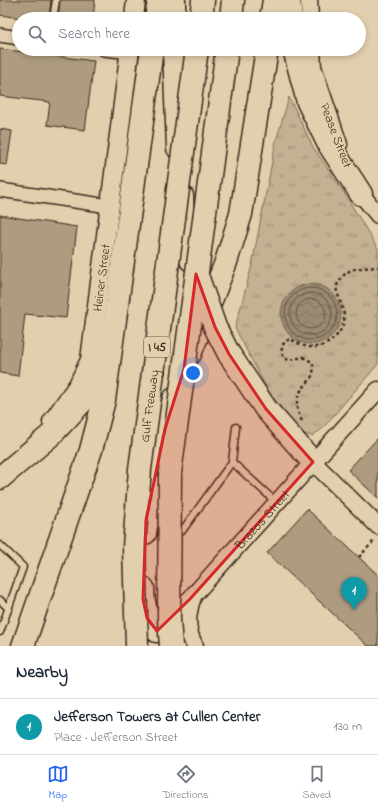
<!DOCTYPE html>
<meta charset="utf-8">
<style>
body{margin:0;font-family:"Indie Flower",sans-serif;background:#f2f2f3;color:#1f2937}
.you{position:absolute;left:193px;top:373px;width:14px;height:14px;margin:-10px;border:3px solid #fff;border-radius:50%;background:#1a73e8;box-shadow:0 0 0 6px #1a73e833}
.badge{display:grid;place-items:center;width:26px;height:26px;border-radius:50%;background:#2563eb;color:#fff;font-size:13px;font-weight:700}
.pin{position:absolute;translate:-50% -33px;filter:drop-shadow(0 1px 2px #0008)}
.pin::after{content:'';position:absolute;top:21px;width:14px;height:12px;background:inherit;clip-path:polygon(0 0,100% 0,50% 100%)}
.list{margin:0;padding:0;list-style:none}
h2{display:flex;justify-content:space-between;align-items:center;height:52px;margin:0;padding:0 16px;font-size:17px}
h2 small{font-size:13px;font-weight:400;color:#747a83}
.list li{display:grid;grid-template-columns:26px 1fr auto;gap:12px;align-items:center;box-sizing:border-box;height:56px;padding:0 16px;border-top:1px solid #e0e1e3}
.list b{display:block;font-size:15px;white-space:nowrap}
.list p{margin:0;font-size:13px;white-space:nowrap;color:#747a83}
.list em{font-size:13px;font-style:normal;color:#747a83}
.icon{flex:none;width:22px;height:22px;fill:none;stroke:currentColor;stroke-width:2;stroke-linecap:round;stroke-linejoin:round}
.map{position:relative;flex:none;width:378px;height:646px;overflow:hidden}
.search{position:absolute;background:#fff;box-shadow:0 2px 6px #0003;left:12px;right:12px;top:12px;height:44px;display:flex;align-items:center;gap:10px;box-sizing:border-box;padding:0 14px;border-radius:22px;color:#747a83;font-size:15px}
.sheet{height:108px;background:#fff}
nav{display:flex;justify-content:space-around;align-items:center;box-sizing:border-box;height:56px;border-top:1px solid #e0e1e3;background:#fff;font-size:11px;color:#747a83}
nav a{display:grid;justify-items:center;gap:2px}
nav .on{color:#2563eb}
.map>svg:first-child{display:block}
.grass{fill:url(#grass-tufts);stroke:#7f6e58}
.water{fill:url(#water-waves);stroke:#756450}
.lines{fill:none;stroke-linecap:round;stroke-linejoin:round}
.shore{stroke:#61503f;stroke-width:1}
.building{fill:#ae9c80;stroke:#3b2a1e}
.service-casing{stroke:#3b2a1e;stroke-width:9}
.minor-casing{stroke:#3b2a1e;stroke-width:16}
.tertiary-casing{stroke:#3b2a1e;stroke-width:19}
.secondary-casing{stroke:#3b2a1e;stroke-width:21}
.motorway-casing{stroke:#3b2a1e;stroke-width:25}
.path{stroke:#3b2a1e;stroke-width:2.5;stroke-dasharray:3 3;stroke-linecap:butt}
.service{stroke:#e1cfad;stroke-width:6}
.minor{stroke:#e1cfad;stroke-width:13}
.tertiary{stroke:#e1cfad;stroke-width:16}
.secondary{stroke:#e1cfad;stroke-width:18}
.motorway{stroke:#e1cfad;stroke-width:22}
.motorway-bridge-casing{stroke:#3b2a1e;stroke-width:25;stroke-linecap:butt}
.motorway-bridge{stroke:#e1cfad;stroke-width:22}
.marked{fill:#d62828;fill-opacity:0.2;stroke:#d62828;stroke-width:3;stroke-linejoin:round}
.labels{text-anchor:middle;stroke-width:3.5;stroke-linejoin:round;paint-order:stroke}
.shield{fill:#e1cfad;stroke:#6d5c49;stroke-width:1}
.shield-label{font-size:12px;font-weight:bold;fill:#3b2a1e}
.street-label{font-size:13px;fill:#3b2a1e;stroke:#e1cfad}
</style>
<div class="map">
<svg width="378" height="646" viewBox="0 0 378 646">
<defs>
<pattern id="grass-tufts" width="24" height="20" patternUnits="userSpaceOnUse"><rect width="24" height="20" fill="#c3b193"/><path d="M3 7l-1-3M5 7V3M7 7l1-3M15 17l-1-3M17 17v-4M19 17l1-3" fill="none" stroke="#a09077"/></pattern>
<pattern id="water-waves" width="16" height="10" patternUnits="userSpaceOnUse"><rect width="16" height="10" fill="#9b8a71"/><path d="M0 5q4-4 8 0t8 0" fill="none" stroke="#80715c"/></pattern>
</defs>
<rect width="100%" height="100%" fill="#e1cfad"/>
<filter id="ink" filterUnits="userSpaceOnUse"><feTurbulence type="fractalNoise" baseFrequency=".025" numOctaves="2"/><feDisplacementMap in="SourceGraphic" scale="8" xChannelSelector="R" yChannelSelector="G"/><feConvolveMatrix kernelMatrix="1 2 1 2 8 2 1 2 1" color-interpolation-filters="sRGB"/></filter>
<g filter="url(#ink)">
<polygon class="grass" points="289,97 313,147 343,191 378,249 378,364 322,429 312,436 300,433 267,389 235,328 252,265 276,141"/>
<circle class="water" cx="311" cy="314" r="30"/>
<g class="lines">
<g class="shore">
<circle cx="311" cy="314" r="26"/>
<circle cx="311" cy="314" r="21"/>
<circle cx="311" cy="314" r="15"/>
</g>
</g>
<g class="building">
<polygon points="0,0 51,0 49,19 28,19 0,15"/>
<polygon points="60,0 95,0 93,19 58,19"/>
<polygon points="0,49 94,61 85,130 47,125 50,102 0,96"/>
<polygon points="0,129 12,131 7,165 0,164"/>
<polygon points="0,215 77,227 66,318 25,314 18,376 0,373"/>
<polygon points="378,438 378,498 348,470"/>
<polygon points="307,509 378,575 378,646 368,646 267,553"/>
</g>
<g class="lines">
<defs>
<g id="service">
<polyline points="53,19 56,0"/>
<polyline points="232,462 276,502"/>
<polyline points="182,531 232,462 236,427"/>
<polyline points="0,545 23,567 0,632"/>
<polyline points="0,600 9,609"/>
</g>
<g id="minor">
<polyline points="0,35 19,38"/>
<polyline points="104,49 130,52"/>
<polyline points="0,190 109,206"/>
</g>
<g id="tertiary">
<polyline points="309,0 310,19"/>
<polyline points="312,49 313,67 339,144"/>
<polyline points="356,184 361,194 378,215"/>
<polyline points="313,462 378,526"/>
<path d="M194 594C187 613 185 628 195 646"/>
<path id="s1" d="M166 621 190 599 378 390"/>
</g>
<g id="secondary">
<polyline points="134,19 136,0"/>
<path id="s2" d="M52 422 78 385 90 360 130 49"/>
</g>
<g id="motorway">
<polyline points="174,0 174,19"/>
<polyline points="289,0 291,19"/>
<polyline points="156,19 159,0"/>
<polyline points="201,19 203,0"/>
<polyline points="231,19 233,0"/>
<polyline points="271,19 274,0"/>
<polyline points="174,49 178,148"/>
<polyline points="294,49 308,102 328,143 361,194"/>
<polyline points="182,196 183,223 191,260"/>
<polyline points="190,354 226,262 241,214 267,49"/>
<polyline points="229,354 266,409 313,462"/>
<polyline points="0,478 52,434 81,403 105,360"/>
<polyline points="145,533 152,480 174,399"/>
<path d="M143 588C143 605 146 617 157 631"/>
<polyline points="23,646 91,450 104,400 152,49"/>
</g>
</defs>
<use href="#service" class="service-casing"/>
<use href="#minor" class="minor-casing"/>
<use href="#tertiary" class="tertiary-casing"/>
<use href="#secondary" class="secondary-casing"/>
<use href="#motorway" class="motorway-casing"/>
<g class="path">
<path d="M302 421C284 385 321 387 312 362L303 357 289 360 284 358C280 349 281 343 290 339 296 342 304 347 310 347 326 349 342 335 344 320 345 309 338 298 336 287 347 265 357 269 378 267"/>
<polyline points="359,557 375,540"/>
</g>
<use href="#service" class="service"/>
<use href="#minor" class="minor"/>
<use href="#tertiary" class="tertiary"/>
<use href="#secondary" class="secondary"/>
<use href="#motorway" class="motorway"/>
<defs>
<g id="motorway-bridge">
<polyline points="198,278 215,327 229,354"/>
<path id="s3" d="M137 646 134 547 140 469 197 49"/>
<polyline points="171,646 169,619 170,473 227,49"/>
</g>
</defs>
<use href="#motorway-bridge" class="motorway-bridge-casing"/>
<use href="#motorway-bridge" class="motorway-bridge"/>
</g>
</g>
<path class="marked" d="M196 274 215 327 229 354 266 409 313 462 190 599 157 631 147 618 143 599 146 520 165 429 184 369Z"/>
<g class="labels">
<rect class="shield" x="144" y="337" width="26" height="20" rx="3"/>
<g class="shield-label">
<text x="157" y="351">I 45</text>
</g>
<g class="street-label">
<text transform="translate(337 135) rotate(69)" y="5">Pease Street</text>
<text dy="5" stroke="none"><textPath href="#s2" startOffset="156">Heiner Street</textPath></text>
<text dy="5" stroke="none"><textPath href="#s3" startOffset="241">Gulf Freeway</textPath></text>
<text dy="5" stroke="none"><textPath href="#s1" startOffset="140">Brazos Street</textPath></text>
</g>
</g>
</svg>
<div class="you"></div>
<div class="pin badge" style="left:354px;top:610px;background:#0f9aa8">1</div>
<div class="search"><svg class="icon" aria-label="search" viewBox="0 0 24 24"><circle cx="10" cy="10" r="6"/><path d="M15 15l6 6"/></svg>Search here</div>
</div>
<section class="sheet">
<h2>Nearby<small></small></h2>
<ul class="list">
<li><span class="badge" style="background:#0f9aa8">1</span><div><b>Jefferson Towers at Cullen Center</b><p>Place · Jefferson Street</p></div><em>130 m</em></li>
</ul>
</section>
<nav>
<a class="on"><svg class="icon" aria-label="map" viewBox="0 0 24 24"><path d="M3 6l6-2 6 2 6-2v14l-6 2-6-2-6 2zM9 4v14M15 6v14"/></svg>Map</a>
<a><svg class="icon" aria-label="directions" viewBox="0 0 24 24"><path d="M12 3l9 9-9 9-9-9zM9 14v-3h6M13 9l2 2-2 2"/></svg>Directions</a>
<a><svg class="icon" aria-label="saved" viewBox="0 0 24 24"><path d="M7 4h10v16l-5-4-5 4z"/></svg>Saved</a>
</nav>
